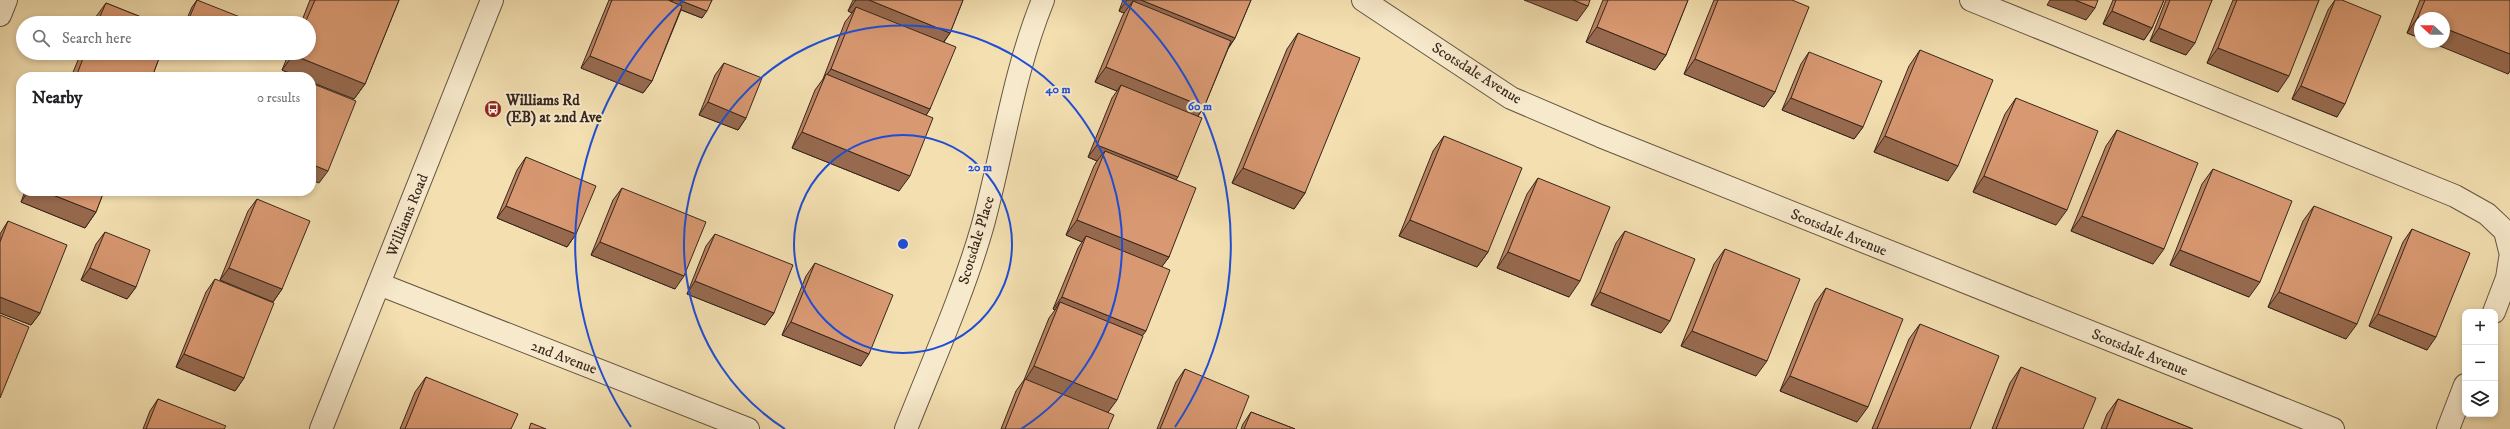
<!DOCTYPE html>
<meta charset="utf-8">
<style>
body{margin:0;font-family:"IM FELL DW Pica",serif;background:#f2f2f2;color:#202124}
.controls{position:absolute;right:12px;bottom:12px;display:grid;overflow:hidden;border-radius:8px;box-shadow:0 2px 6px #0003}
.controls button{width:36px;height:36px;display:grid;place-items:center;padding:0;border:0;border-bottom:1px solid #e0e0e0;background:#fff;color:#202124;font:20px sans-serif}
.compass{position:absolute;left:2414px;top:12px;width:36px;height:36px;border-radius:50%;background:#fff;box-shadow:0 2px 6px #0003;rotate:292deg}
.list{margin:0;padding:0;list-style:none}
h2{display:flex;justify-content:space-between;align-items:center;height:52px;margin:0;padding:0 16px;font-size:17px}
h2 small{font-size:13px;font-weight:400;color:#757577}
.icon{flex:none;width:22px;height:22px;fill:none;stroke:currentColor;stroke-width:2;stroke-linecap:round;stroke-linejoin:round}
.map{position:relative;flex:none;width:2510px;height:429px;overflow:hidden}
.search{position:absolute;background:#fff;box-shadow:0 2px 6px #0003;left:16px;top:16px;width:300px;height:44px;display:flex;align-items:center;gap:10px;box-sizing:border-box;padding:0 14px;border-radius:22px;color:#757577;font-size:15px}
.panel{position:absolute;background:#fff;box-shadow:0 2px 6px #0003;left:16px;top:72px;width:300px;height:124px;border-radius:16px}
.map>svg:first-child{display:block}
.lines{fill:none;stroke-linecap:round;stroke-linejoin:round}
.minor-casing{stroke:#665442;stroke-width:24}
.minor{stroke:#f7eacc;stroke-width:22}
.wall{fill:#ba8361;stroke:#37261d}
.shaded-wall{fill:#976a4f;stroke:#37261d}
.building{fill:#d89871;stroke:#37261d}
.ring{fill:none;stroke:#1d4ed8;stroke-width:2}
.labels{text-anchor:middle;stroke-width:4;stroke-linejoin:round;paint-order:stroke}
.street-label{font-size:15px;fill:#37261d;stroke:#f7eacc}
.poi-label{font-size:15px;font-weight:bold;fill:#37261d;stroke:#f7eacc;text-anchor:start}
.centre{fill:#1d4ed8;stroke:#f7eacc;stroke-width:2}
.ring-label{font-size:12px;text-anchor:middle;font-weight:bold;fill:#1d4ed8;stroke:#f7eacc;stroke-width:4;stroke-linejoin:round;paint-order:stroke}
</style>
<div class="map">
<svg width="2510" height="429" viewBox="0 0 2510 429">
<rect width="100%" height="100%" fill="#f3dfb0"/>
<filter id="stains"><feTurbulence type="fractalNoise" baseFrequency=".005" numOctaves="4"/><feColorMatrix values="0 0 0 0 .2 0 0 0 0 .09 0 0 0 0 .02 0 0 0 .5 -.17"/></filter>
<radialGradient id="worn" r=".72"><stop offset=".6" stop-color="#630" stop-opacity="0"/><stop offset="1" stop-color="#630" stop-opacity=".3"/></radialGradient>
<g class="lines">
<defs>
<g id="minor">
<polyline points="1363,0 1511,98 1600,136 2333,429"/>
<polyline points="1971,0 2455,196 2487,214 2505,231 2510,251"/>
<polyline points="0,15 6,0"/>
<polyline points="379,284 748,429"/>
<polyline points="2494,312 2507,278 2510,259"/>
<polyline points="321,429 492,0"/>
<path d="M906 429C932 363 962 297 982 228 1003 152 1013 74 1043 0"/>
<polyline points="2448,429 2465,385"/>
</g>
</defs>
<use href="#minor" class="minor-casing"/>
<use href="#minor" class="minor"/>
</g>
<g class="wall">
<polygon points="197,0 237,23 185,23 192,7"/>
<polygon points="310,0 399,0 365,84 354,99 311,82 311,77 299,77 282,70 289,53 309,53 309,23 301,23"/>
<polygon points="609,0 669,0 671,1 672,0 712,0 702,18 681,10 652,81 643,93 581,68"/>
<polygon points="853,0 963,0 950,33 944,42 930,109 926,115 899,191 792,148 815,90 823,79 845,22 852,13 848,11"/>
<polygon points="1123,0 1251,0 1235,38 1228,49 1204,107 1198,116 1176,180 1169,257 1162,266 1142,336 1108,412 1108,429 1001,429 1016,391 1024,380 1049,318 1055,310 1053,309 1078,248 1082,242 1066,235 1094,166 1097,161 1088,157 1112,98 1117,91 1095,82 1122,17 1124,13 1119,11"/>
<polygon points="1603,0 1688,0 1666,55 1655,70 1586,42"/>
<polygon points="1714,0 1792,0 1775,92 1764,107 1684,74"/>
<polygon points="2113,0 2164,0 2152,28 2144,40 2103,24"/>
<polygon points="2166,0 2212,0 2186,55 2150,41"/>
<polygon points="2233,0 2319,0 2278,92 2207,63"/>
<polygon points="2335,0 2342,0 2337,117 2292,99 2328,10"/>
<polygon points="2420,0 2510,0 2510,71 2508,74 2420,18 2420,38 2407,33"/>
<polygon points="106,3 156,23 93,23 95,18"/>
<polygon points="1298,33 1305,193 1294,209 1232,183 1287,49"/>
<polygon points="1920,50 1948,181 1874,152 1909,66"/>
<polygon points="1809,52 1863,127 1854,139 1782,110 1801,64"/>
<polygon points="81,53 161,53 152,77 71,77"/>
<polygon points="724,63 746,118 738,130 699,115 715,75"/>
<polygon points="2016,98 2056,225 1973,192 2005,114"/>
<polygon points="2117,130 2153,264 2071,231 2106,146"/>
<polygon points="1444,136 1488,252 1477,267 1399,236 1433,151"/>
<polygon points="526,157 576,234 567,247 497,218 517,170"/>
<polygon points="2213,169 2249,297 2170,265 2202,184"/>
<polygon points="1538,178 1569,297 1497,268 1527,194"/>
<polygon points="622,188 675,289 591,255 613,200"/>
<polygon points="25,191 104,191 96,212 85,228 21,202"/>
<polygon points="257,199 282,289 273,302 220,280 248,211"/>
<polygon points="2314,206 2346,339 2268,307 2303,221"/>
<polygon points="8,221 40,313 31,325 0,313 0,234"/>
<polygon points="2412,229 2427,350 2369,326 2403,242"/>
<polygon points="1625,231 1661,333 1591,305 1616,243"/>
<polygon points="105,232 136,287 127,299 81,280 96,244"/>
<polygon points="715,234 774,313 765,325 687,294 706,246"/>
<polygon points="1725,249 1756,376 1681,346 1714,264"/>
<polygon points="815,263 861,366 782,335 806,276"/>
<polygon points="215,279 244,378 235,391 176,367 206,292"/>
<polygon points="1826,288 1857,422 1780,391 1815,303"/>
<polygon points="1920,324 1970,429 1872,429 1909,339"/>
<polygon points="2021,367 2083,429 1992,429 2010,383"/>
<polygon points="1185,369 1236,429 1157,429 1176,382"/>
<polygon points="426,377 511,429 400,429 415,392"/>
<polygon points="158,399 224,429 143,429 150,411"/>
<polygon points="2118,399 2193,429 2101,429 2107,414"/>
<polygon points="1251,412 1295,429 1241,429 1243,424"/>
</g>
<g class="shaded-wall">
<polygon points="673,0 679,0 707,11 702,18 669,5"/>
<polygon points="856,0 869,0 950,33 939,48 856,7 852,13 848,11"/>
<polygon points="1127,0 1141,0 1235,38 1224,54 1133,1 1124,13 1119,11"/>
<polygon points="1524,0 1573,0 1588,6 1577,21"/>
<polygon points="2050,0 2075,0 2095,8 2086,20 2047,5"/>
<polygon points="2112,11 2152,28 2144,40 2103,24"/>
<polygon points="2418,17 2420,18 2420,38 2407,33"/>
<polygon points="1597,27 1666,55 1655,70 1586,42"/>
<polygon points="2159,28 2195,43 2186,55 2150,41"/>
<polygon points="2444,28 2510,54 2510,71 2508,74 2430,42 2444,42"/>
<polygon points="2218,48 2289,76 2278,92 2207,63"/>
<polygon points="293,55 365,84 354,99 311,82 311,77 299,77 282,70"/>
<polygon points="590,56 652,81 643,93 581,68"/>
<polygon points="1695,59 1775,92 1764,107 1684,74"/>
<polygon points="1106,67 1204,107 1194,122 1121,85 1117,91 1095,82"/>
<polygon points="831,69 930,109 920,125 823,80"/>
<polygon points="2301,86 2345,104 2337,117 2292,99"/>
<polygon points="1791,98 1863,127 1854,139 1782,110"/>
<polygon points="708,102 746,118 738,130 699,115"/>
<polygon points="802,132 910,176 899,191 792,148"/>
<polygon points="1885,136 1958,166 1948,181 1874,152"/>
<polygon points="1097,145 1178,177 1169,190 1105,151 1097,161 1088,157"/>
<polygon points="311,164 328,171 319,183 311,180"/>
<polygon points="1243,168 1305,193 1294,209 1232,183"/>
<polygon points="1984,176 2067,210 2056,225 1973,192"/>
<polygon points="28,191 43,191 96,212 85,228 21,202"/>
<polygon points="506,206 576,234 567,247 497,218"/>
<polygon points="2082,216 2164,249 2153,264 2071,231"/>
<polygon points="1077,220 1169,257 1158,272 1086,236 1082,242 1066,235"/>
<polygon points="1410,220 1488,252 1477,267 1399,236"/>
<polygon points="600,242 684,276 675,289 591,255"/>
<polygon points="2180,250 2260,282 2249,297 2170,265"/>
<polygon points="1508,252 1580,281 1569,297 1497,268"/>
<polygon points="90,268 136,287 127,299 81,280"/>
<polygon points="229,268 282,289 273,302 220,280"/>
<polygon points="695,281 774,313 765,325 687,294"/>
<polygon points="1600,292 1670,321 1661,333 1591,305"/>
<polygon points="2279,292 2357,324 2346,339 2268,307"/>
<polygon points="0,297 40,313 31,325 0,313"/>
<polygon points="1062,297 1146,331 1137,343 1060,302 1055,310 1053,309"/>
<polygon points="2378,314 2436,337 2427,350 2369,326"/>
<polygon points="791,322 869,354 861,366 782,335"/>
<polygon points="1692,331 1767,361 1756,376 1681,346"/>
<polygon points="184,354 244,378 235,391 176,367"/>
<polygon points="1034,366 1117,400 1106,415 1024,382"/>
<polygon points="1790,376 1868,407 1857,422 1780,391"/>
</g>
<g class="building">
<polygon points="197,0 240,17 237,23 187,23"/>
<polygon points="315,0 399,0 365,84 293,55 293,53 309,53 309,23 305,23"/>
<polygon points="612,0 668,0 682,6 652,81 590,56"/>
<polygon points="679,0 712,0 707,11"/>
<polygon points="869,0 963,0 950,33"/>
<polygon points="1141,0 1251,0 1235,38"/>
<polygon points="1573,0 1590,0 1588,6"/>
<polygon points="1608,0 1688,0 1666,55 1597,27"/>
<polygon points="1718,0 1792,0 1809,7 1775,92 1695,59"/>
<polygon points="2075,0 2098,0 2095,8"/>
<polygon points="2116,0 2164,0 2152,28 2112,11"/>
<polygon points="2170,0 2212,0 2195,43 2159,28"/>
<polygon points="2237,0 2319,0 2289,76 2218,48"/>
<polygon points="2335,0 2342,0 2381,16 2345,104 2301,86"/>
<polygon points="2425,0 2510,0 2510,54 2444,28 2444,18 2420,18 2418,17"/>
<polygon points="1133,1 1231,41 1204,107 1106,67"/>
<polygon points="106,3 156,23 97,23"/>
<polygon points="856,7 956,47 930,109 831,69"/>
<polygon points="1298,33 1360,58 1305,193 1243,168"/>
<polygon points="1920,50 1993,80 1958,166 1885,136"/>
<polygon points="1809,52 1882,81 1863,127 1791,98"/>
<polygon points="85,53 161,53 152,77 76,77"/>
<polygon points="724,63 762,78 746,118 708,102"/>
<polygon points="826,74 933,118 910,176 802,132"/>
<polygon points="311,83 356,101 328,171 311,164"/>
<polygon points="1121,85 1202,118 1178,177 1097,145"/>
<polygon points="2016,98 2098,131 2067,210 1984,176"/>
<polygon points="2117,130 2198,163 2164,249 2082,216"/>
<polygon points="1444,136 1522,168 1488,252 1410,220"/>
<polygon points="1105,151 1196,188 1169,257 1077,220"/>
<polygon points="526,157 596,186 576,234 506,206"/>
<polygon points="2213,169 2292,201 2260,282 2180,250"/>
<polygon points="1538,178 1610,207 1580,281 1508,252"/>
<polygon points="622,188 706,222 684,276 600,242"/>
<polygon points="43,191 104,191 96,212"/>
<polygon points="257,199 310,221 282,289 229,268"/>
<polygon points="2314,206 2392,237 2357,324 2279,292"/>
<polygon points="8,221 67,245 40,313 0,297 0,242"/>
<polygon points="2412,229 2470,253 2436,337 2378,314"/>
<polygon points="1625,231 1695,259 1670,321 1600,292"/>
<polygon points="105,232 150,250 136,287 90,268"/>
<polygon points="715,234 793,265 774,313 695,281"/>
<polygon points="1086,236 1170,270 1146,331 1062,297"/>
<polygon points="1725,249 1800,279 1767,361 1692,331"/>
<polygon points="815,263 893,295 869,354 791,322"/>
<polygon points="215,279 274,303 244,378 184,354"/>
<polygon points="1826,288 1903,319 1868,407 1790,376"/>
<polygon points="1060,302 1143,336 1117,400 1034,366"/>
<polygon points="0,315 29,327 0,398"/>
<polygon points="1920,324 1999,356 1970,429 1877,429"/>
<polygon points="2021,367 2096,398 2083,429 1996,429"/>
<polygon points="1185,369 1249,396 1236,429 1160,429"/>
<polygon points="426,377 518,414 511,429 405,429"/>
<polygon points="1025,379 1114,415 1108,429 1005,429"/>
<polygon points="158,399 226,426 224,429 146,429"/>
<polygon points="2118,399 2193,429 2106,429"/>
<polygon points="1251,412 1295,429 1244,429"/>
<polygon points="531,423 546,429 529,429"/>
</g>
<g class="ring">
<circle cx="903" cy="244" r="109"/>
<path d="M785 429A219 219 0 1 1 1021 429"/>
<path d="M631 427A328 328 0 0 1 684 0M1122 0A328 328 0 0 1 1175 427"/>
</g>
<defs>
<symbol id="bus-disc" viewBox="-11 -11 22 22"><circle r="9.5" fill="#8f2418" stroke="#f7eacc"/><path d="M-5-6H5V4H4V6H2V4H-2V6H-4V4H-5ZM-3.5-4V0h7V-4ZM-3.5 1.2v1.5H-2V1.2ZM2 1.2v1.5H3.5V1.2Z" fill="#fff"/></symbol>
</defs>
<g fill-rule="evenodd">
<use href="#bus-disc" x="483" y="99" width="20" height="20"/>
</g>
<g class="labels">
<g class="street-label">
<text transform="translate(1477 73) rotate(32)" y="5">Scotsdale Avenue</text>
<text transform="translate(407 215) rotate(-68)" y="5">Williams Road</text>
<text transform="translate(1839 232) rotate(22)" y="5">Scotsdale Avenue</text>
<text transform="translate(976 240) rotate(-73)" y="5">Scotsdale Place</text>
<text transform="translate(2140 352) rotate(22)" y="5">Scotsdale Avenue</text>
<text transform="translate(564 357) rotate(21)" y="5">2nd Avenue</text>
</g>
<g class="poi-label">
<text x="506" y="105">Williams Rd<tspan x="506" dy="17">(EB) at 2nd Ave</tspan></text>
</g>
</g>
<circle cx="903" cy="244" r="6" class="centre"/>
<g class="ring-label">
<text x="1058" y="93">40 m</text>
<text x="1200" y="110">60 m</text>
<text x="980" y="171">20 m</text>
</g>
<rect width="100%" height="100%" filter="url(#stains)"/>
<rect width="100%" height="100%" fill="url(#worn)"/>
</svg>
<div class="controls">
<button>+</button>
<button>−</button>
<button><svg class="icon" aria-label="layers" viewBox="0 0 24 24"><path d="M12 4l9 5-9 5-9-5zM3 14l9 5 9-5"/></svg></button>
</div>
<svg class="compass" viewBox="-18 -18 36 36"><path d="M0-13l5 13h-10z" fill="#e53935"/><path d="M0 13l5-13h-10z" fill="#757577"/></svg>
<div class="search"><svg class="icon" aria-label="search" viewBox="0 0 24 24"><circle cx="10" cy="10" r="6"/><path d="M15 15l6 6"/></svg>Search here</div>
<section class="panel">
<h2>Nearby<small>0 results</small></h2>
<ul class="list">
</ul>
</section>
</div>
